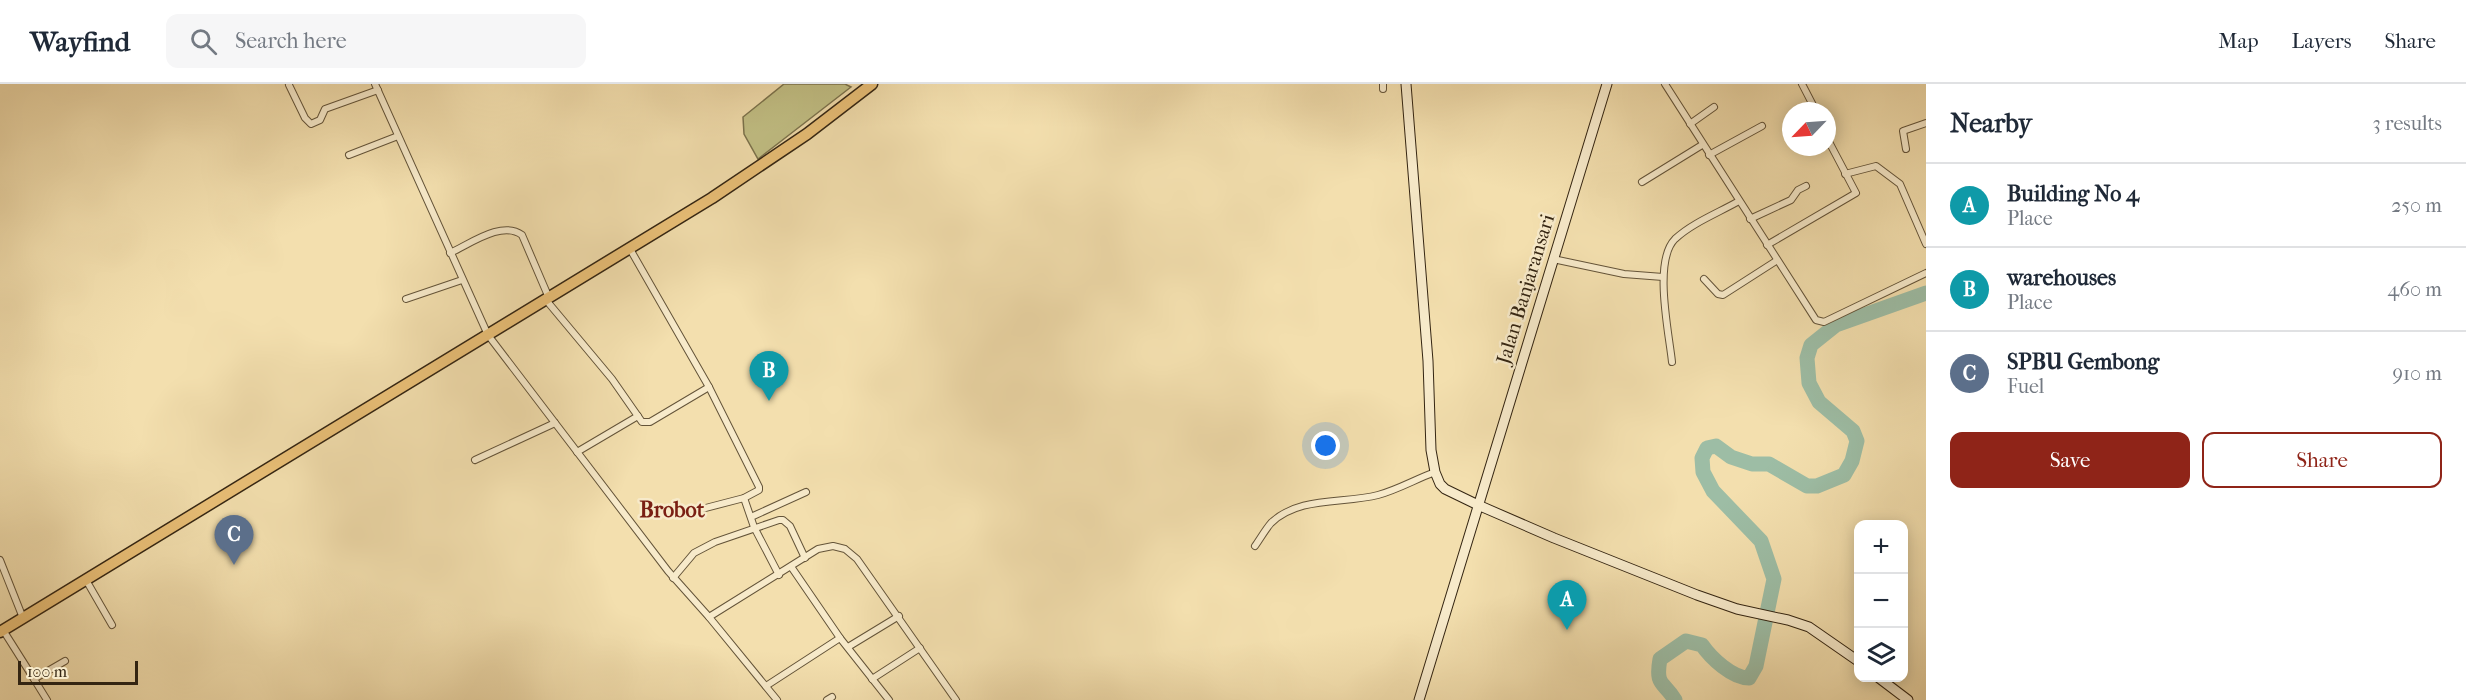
<!DOCTYPE html>
<meta charset="utf-8">
<style>
body{margin:0;font-family:"IM FELL French Canon",serif;background:#f6f6f7;color:#1f2937}
.controls{position:absolute;right:18px;bottom:18px;display:grid;overflow:hidden;border-radius:12px;box-shadow:0 3px 15px #0003}
.controls button{width:54px;height:54px;display:grid;place-items:center;padding:0;border:0;border-bottom:2px solid #e0e1e3;background:#fff;color:#1f2937;font:30px sans-serif}
.compass{position:absolute;left:1782px;top:18px;width:54px;height:54px;border-radius:50%;background:#fff;box-shadow:0 3px 15px #0003;rotate:245deg}
.scale{position:absolute;left:18px;bottom:15px;width:120px;box-sizing:border-box;padding-left:6px;border:3px solid #342512;border-top:0;font-size:16px;line-height:21px;white-space:nowrap;color:#342512;-webkit-text-stroke:4px #f7eaca;paint-order:stroke}
.you{position:absolute;left:1326px;top:362px;width:21px;height:21px;margin:-15px;border:4px solid #fff;border-radius:50%;background:#1a73e8;box-shadow:0 0 0 9px #1a73e833}
.badge{display:grid;place-items:center;width:39px;height:39px;border-radius:50%;background:#8f2418;color:#fff;font-size:20px;font-weight:700}
.pin{position:absolute;translate:-50% -50px;filter:drop-shadow(0 2px 3px #0008)}
.pin::after{content:'';position:absolute;top:32px;width:21px;height:18px;background:inherit;clip-path:polygon(0 0,100% 0,50% 100%)}
.list{margin:0;padding:0;list-style:none}
h2{display:flex;justify-content:space-between;align-items:center;height:78px;margin:0;padding:0 24px;font-size:26px}
h2 small{font-size:20px;font-weight:400;color:#747a83}
.list li{display:grid;grid-template-columns:39px 1fr auto;gap:18px;align-items:center;box-sizing:border-box;height:84px;padding:0 24px;border-top:2px solid #e0e1e3}
.list b{display:block;font-size:22px;white-space:nowrap}
.list p{margin:0;font-size:20px;white-space:nowrap;color:#747a83}
.list em{font-size:20px;font-style:normal;color:#747a83}
.actions{display:flex;gap:12px;padding:18px 24px}
.actions a{flex:1;padding:14px 0;border:2px solid #8f2418;border-radius:12px;text-align:center;font-size:21px;color:#8f2418}
.actions .main{background:#8f2418;color:#fff}
.icon{flex:none;width:33px;height:33px;fill:none;stroke:currentColor;stroke-width:2;stroke-linecap:round;stroke-linejoin:round}
.map{position:relative;flex:none;width:1926px;height:616px;overflow:hidden}
header{display:flex;align-items:center;gap:36px;box-sizing:border-box;height:84px;padding:0 30px;background:#fff;border-bottom:2px solid #e0e1e3}
header strong{font-size:28px}
nav{display:flex;gap:33px;margin-inline-start:auto;font-size:21px}
.search{width:420px;height:54px;background:#f6f6f7;display:flex;align-items:center;gap:15px;box-sizing:border-box;padding:0 21px;border-radius:12px;color:#747a83;font-size:22px}
main{display:flex}
aside{flex:1;background:#fff}
.map>svg:first-child{display:block}
.green{fill:#c2c085;stroke:#7b724c;stroke-width:1.5}
.lines{fill:none;stroke-linecap:round;stroke-linejoin:round}
.river{stroke:#9dbda5;stroke-width:15}
.street-casing{stroke:#645439;stroke-width:8}
.secondary-casing{stroke:#342512;stroke-width:11}
.primary-casing{stroke:#342512;stroke-width:13}
.street{stroke:#f7eaca;stroke-width:6}
.secondary{stroke:#f7eaca;stroke-width:9}
.primary{stroke:#eac077;stroke-width:10}
.labels{text-anchor:middle;stroke-width:5;stroke-linejoin:round;paint-order:stroke}
.street-label{font-size:20px;fill:#342512;stroke:#f7eaca}
.quarter-label{font-size:22px;font-weight:bold;fill:#7a1f14;stroke:#f7eaca}
</style>
<header>
<strong>Wayfind</strong>
<div class="search"><svg class="icon" aria-label="search" viewBox="0 0 24 24"><circle cx="10" cy="10" r="6"/><path d="M15 15l6 6"/></svg>Search here</div>
<nav><a>Map</a><a>Layers</a><a>Share</a></nav>
</header>
<main>
<div class="map">
<svg width="1926" height="616" viewBox="0 0 1926 616">
<rect width="100%" height="100%" fill="#f3dfae"/>
<filter id="stains"><feTurbulence type="fractalNoise" baseFrequency=".00333" numOctaves="4"/><feColorMatrix values="0 0 0 0 .2 0 0 0 0 .09 0 0 0 0 .02 0 0 0 .5 -.17"/></filter>
<radialGradient id="worn" r=".72"><stop offset=".6" stop-color="#630" stop-opacity="0"/><stop offset="1" stop-color="#630" stop-opacity=".3"/></radialGradient>
<polygon class="green" points="784,0 845,0 851,3 758,75 744,50 743,33"/>
<g class="lines">
<path class="river" d="M1675 616C1664 597 1655 603 1660 575L1686 557 1702 561C1711 574 1732 594 1749 594L1756 582 1774 495 1761 457 1713 407 1703 388 1702 374 1707 364 1716 362 1731 373 1752 380H1769L1807 402H1817L1844 391 1852 377 1857 357 1853 347 1819 318 1809 299 1807 274 1811 261 1836 241 1926 209"/>
<defs>
<g id="street">
<polyline points="375,0 488,251 668,487 709,533 777,616"/>
<polyline points="1383,0 1383,5"/>
<polyline points="1665,0 1816,236 1824,238 1926,189"/>
<polyline points="1802,0 1816,27"/>
<polyline points="289,1 305,34 311,40 320,36 325,25 378,6"/>
<polyline points="1690,40 1714,23"/>
<polyline points="1906,65 1903,47 1926,39"/>
<polyline points="349,71 398,52"/>
<polyline points="1709,71 1762,42"/>
<polyline points="1845,90 1876,82 1900,100 1926,160"/>
<polyline points="1642,98 1702,61"/>
<polyline points="1750,135 1791,116 1798,106 1806,102"/>
<polyline points="1767,161 1856,109 1827,54"/>
<polyline points="630,165 709,303 759,403 759,406 744,414 694,427"/>
<path d="M450 169C470 160 502 136 522 151L549 214"/>
<polyline points="1553,175 1624,190 1663,193"/>
<polyline points="1704,195 1718,210 1723,211 1776,177"/>
<polyline points="406,215 462,196"/>
<polyline points="546,216 612,295 642,338 650,338 709,303"/>
<path d="M1672 278C1669 249 1653 177 1675 155 1692 139 1718 129 1739 117"/>
<polyline points="577,368 638,332"/>
<polyline points="475,376 555,339"/>
<polyline points="744,414 754,443 779,491"/>
<polyline points="751,433 806,408"/>
<path d="M1255 462C1260 455 1265 446 1271 439 1299 412 1343 420 1378 411 1397 406 1416 395 1435 388"/>
<polyline points="0,476 23,534"/>
<polyline points="792,484 840,554"/>
<polyline points="673,494 694,469 715,458 779,436 783,436 790,442 805,474"/>
<polyline points="86,496 112,541"/>
<polyline points="709,533 818,465 833,462 845,465 857,475 956,616"/>
<polyline points="3,546 34,595 65,577"/>
<polyline points="848,563 899,532"/>
<polyline points="34,595 47,616"/>
<polyline points="872,595 920,564"/>
<polyline points="766,602 840,554 889,616"/>
<polyline points="827,616 832,613"/>
</g>
<g id="secondary">
<polyline points="1406,0 1428,277 1431,366 1435,388 1440,400 1445,405 1478,421 1554,454 1697,511 1737,525 1788,536 1809,543 1858,577"/>
<polyline points="1879,594 1908,616"/>
<polyline points="1419,616 1607,0"/>
</g>
<polyline id="primary" points="0,548 712,114 807,50 872,0"/>
</defs>
<use href="#street" class="street-casing"/>
<use href="#secondary" class="secondary-casing"/>
<use href="#primary" class="primary-casing"/>
<use href="#street" class="street"/>
<use href="#secondary" class="secondary"/>
<use href="#primary" class="primary"/>
</g>
<g class="labels">
<g class="street-label">
<text transform="translate(1525 205) rotate(-73)" y="7">Jalan Banjaransari</text>
</g>
<g class="quarter-label">
<text x="672" y="433">Brobot</text>
</g>
</g>
<rect width="100%" height="100%" filter="url(#stains)"/>
<rect width="100%" height="100%" fill="url(#worn)"/>
</svg>
<div class="controls">
<button>+</button>
<button>−</button>
<button><svg class="icon" aria-label="layers" viewBox="0 0 24 24"><path d="M12 4l9 5-9 5-9-5zM3 14l9 5 9-5"/></svg></button>
</div>
<svg class="compass" viewBox="-18 -18 36 36"><path d="M0-13l5 13h-10z" fill="#e53935"/><path d="M0 13l5-13h-10z" fill="#747a83"/></svg>
<div class="scale">100 m</div>
<div class="you"></div>
<div class="pin badge" style="left:1567px;top:546px;background:#0f9aa8">A</div>
<div class="pin badge" style="left:769px;top:317px;background:#0f9aa8">B</div>
<div class="pin badge" style="left:234px;top:481px;background:#5c6f8a">C</div>
</div>
<aside>
<h2>Nearby<small>3 results</small></h2>
<ul class="list">
<li><span class="badge" style="background:#0f9aa8">A</span><div><b>Building No 4</b><p>Place</p></div><em>250 m</em></li>
<li><span class="badge" style="background:#0f9aa8">B</span><div><b>warehouses</b><p>Place</p></div><em>460 m</em></li>
<li><span class="badge" style="background:#5c6f8a">C</span><div><b>SPBU Gembong</b><p>Fuel</p></div><em>910 m</em></li>
</ul>
<div class="actions"><a class="main">Save</a><a>Share</a></div>
</aside>
</main>
